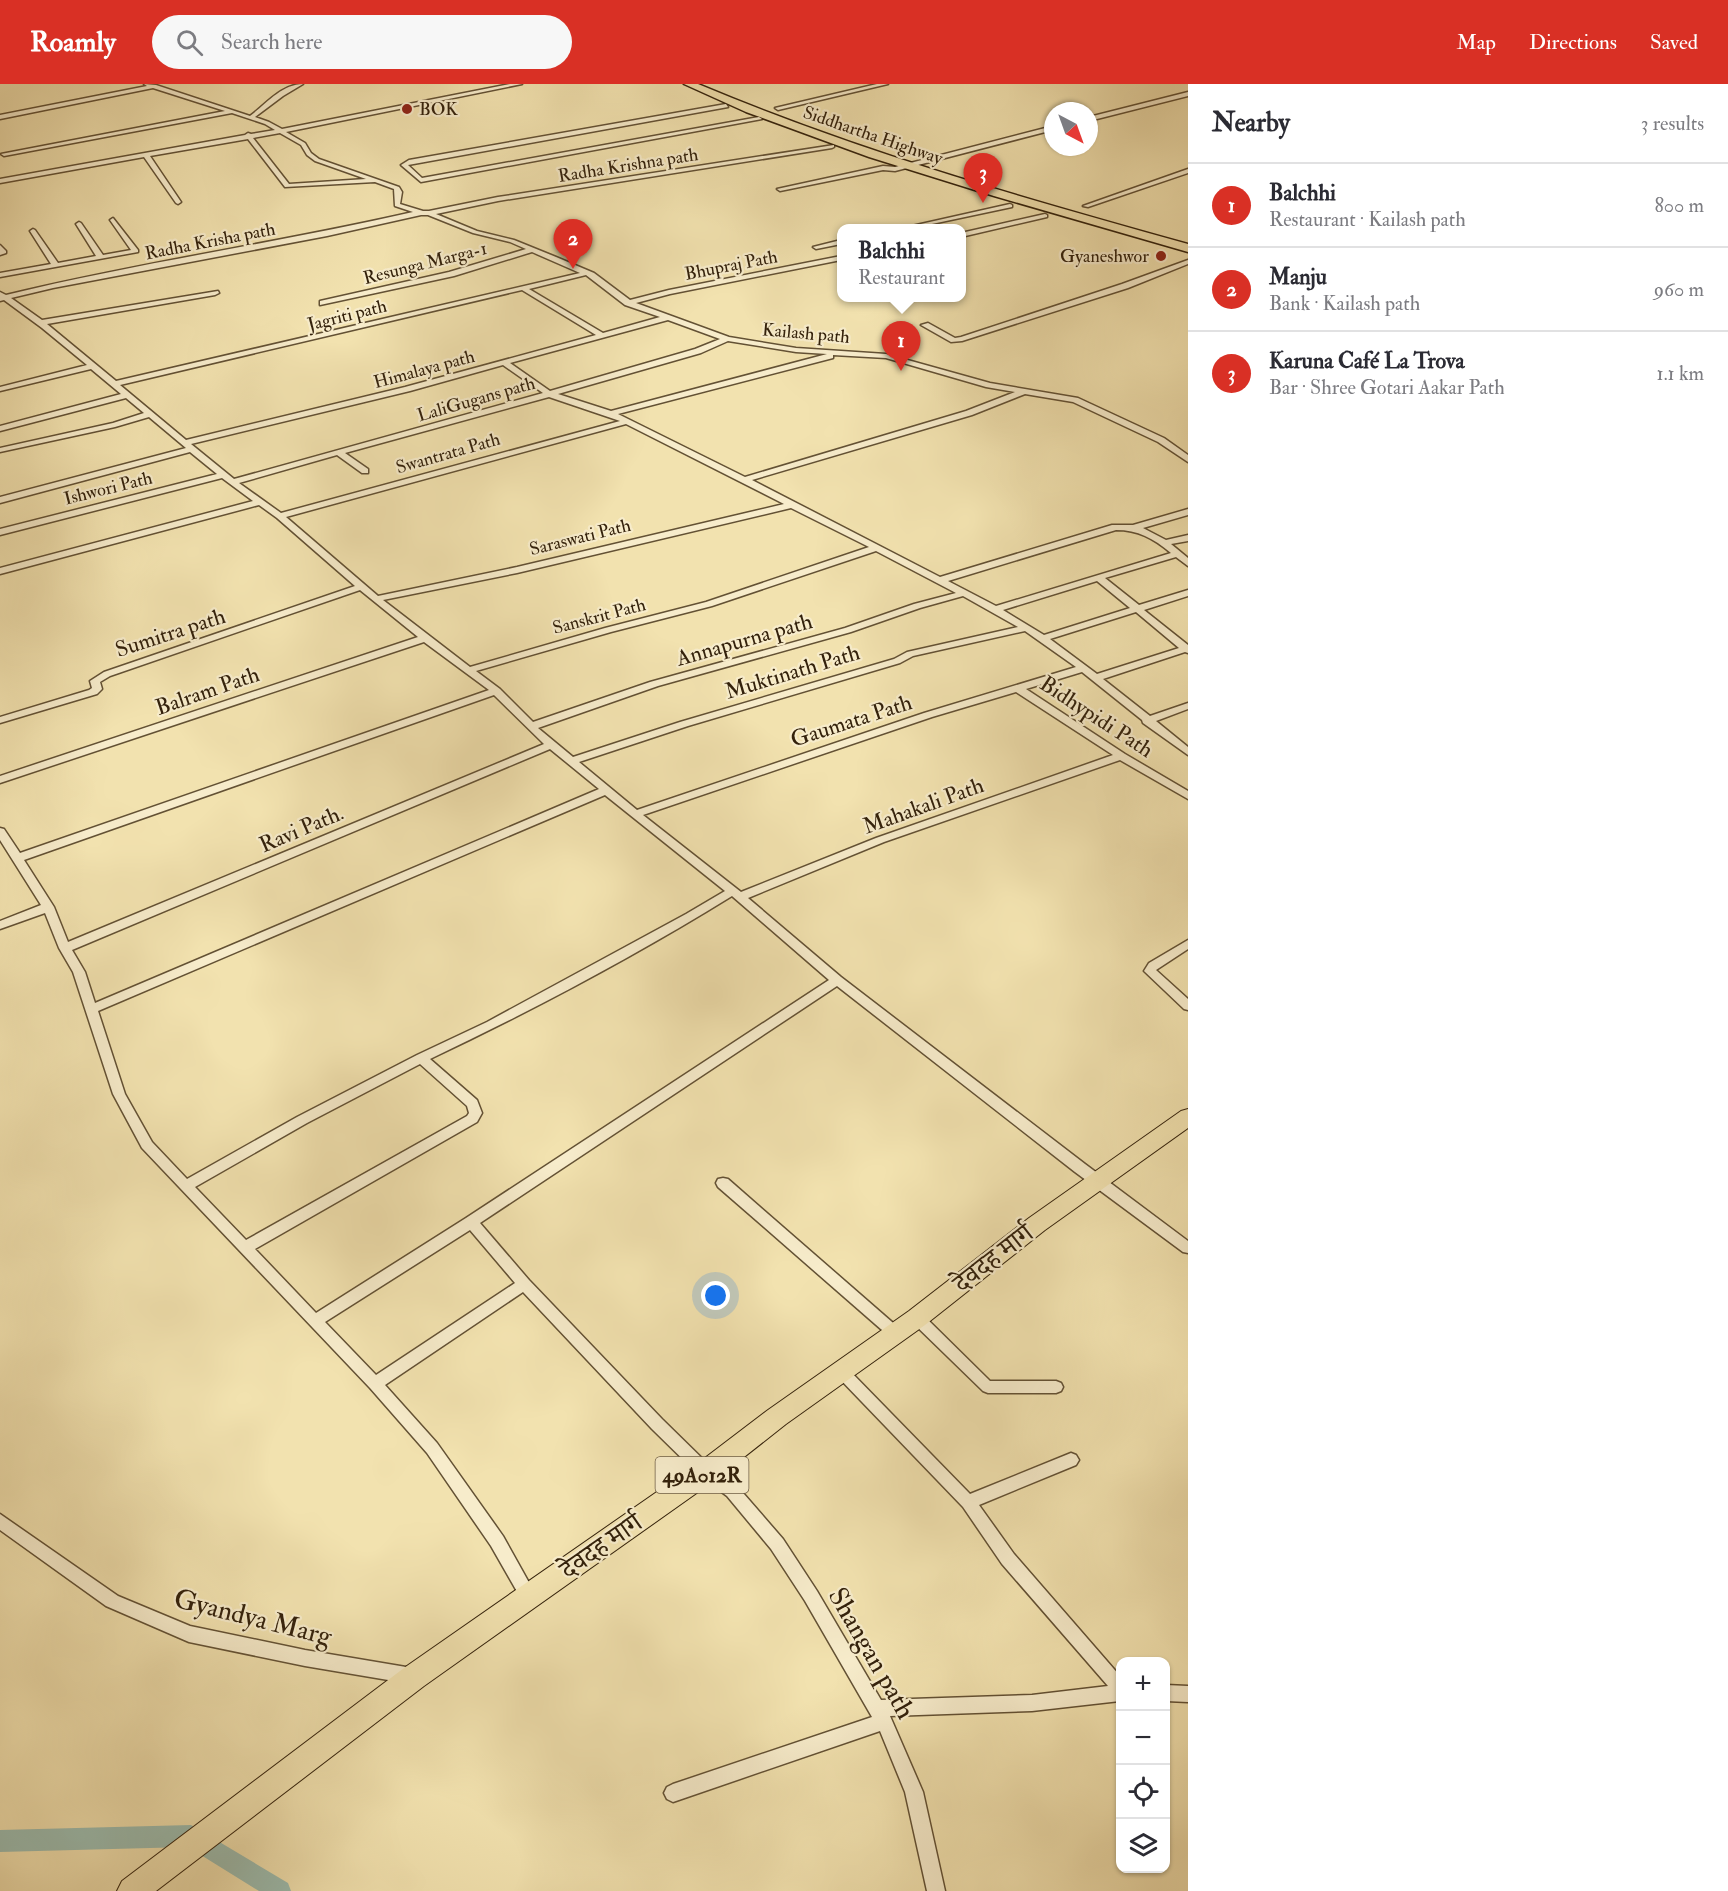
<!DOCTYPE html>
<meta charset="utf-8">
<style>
body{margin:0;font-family:"IM FELL Double Pica","Noto Serif Devanagari",serif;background:#f7f7f7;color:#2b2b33}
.controls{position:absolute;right:18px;bottom:18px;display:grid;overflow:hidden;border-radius:12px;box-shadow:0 2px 4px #0004}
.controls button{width:54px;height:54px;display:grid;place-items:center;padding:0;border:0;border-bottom:2px solid #e1e1e2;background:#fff;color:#2b2b33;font:30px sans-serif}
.compass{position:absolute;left:1044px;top:18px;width:54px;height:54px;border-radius:50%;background:#fff;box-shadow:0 2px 4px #0004;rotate:139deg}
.you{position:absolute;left:716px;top:1212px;width:21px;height:21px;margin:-15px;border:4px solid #fff;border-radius:50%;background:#1a73e8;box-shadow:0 0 0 9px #1a73e833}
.badge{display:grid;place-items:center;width:39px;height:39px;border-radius:50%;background:#d93025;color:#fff;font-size:20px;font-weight:700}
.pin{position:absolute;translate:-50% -50px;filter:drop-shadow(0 2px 3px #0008)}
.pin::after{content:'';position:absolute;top:32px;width:21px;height:18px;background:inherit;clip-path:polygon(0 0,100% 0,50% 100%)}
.popup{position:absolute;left:837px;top:140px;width:129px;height:78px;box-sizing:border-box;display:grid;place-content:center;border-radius:12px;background:#fff;filter:drop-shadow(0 2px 4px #0005);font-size:20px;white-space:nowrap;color:#7c7c81}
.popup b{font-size:22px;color:#2b2b33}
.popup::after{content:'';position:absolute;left:50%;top:100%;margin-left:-12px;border:12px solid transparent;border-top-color:#fff}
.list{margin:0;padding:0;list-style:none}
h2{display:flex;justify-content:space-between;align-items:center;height:78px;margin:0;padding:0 24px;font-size:26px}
h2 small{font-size:20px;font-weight:400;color:#7c7c81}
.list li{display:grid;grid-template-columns:39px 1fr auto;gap:18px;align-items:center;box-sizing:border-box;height:84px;padding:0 24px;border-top:2px solid #e1e1e2}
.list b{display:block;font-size:22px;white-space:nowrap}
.list p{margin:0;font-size:20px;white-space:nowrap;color:#7c7c81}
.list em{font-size:20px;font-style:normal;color:#7c7c81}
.icon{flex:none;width:33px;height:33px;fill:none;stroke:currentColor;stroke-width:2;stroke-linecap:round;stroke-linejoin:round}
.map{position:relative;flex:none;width:1188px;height:1807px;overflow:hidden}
header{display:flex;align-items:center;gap:36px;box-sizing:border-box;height:84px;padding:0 30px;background:#d93025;color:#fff}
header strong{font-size:28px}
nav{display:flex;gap:33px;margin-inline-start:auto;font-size:21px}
.search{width:420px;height:54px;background:#f7f7f7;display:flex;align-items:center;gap:15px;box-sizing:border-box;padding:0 21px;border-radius:33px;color:#7c7c81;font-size:22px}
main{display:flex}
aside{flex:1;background:#fff}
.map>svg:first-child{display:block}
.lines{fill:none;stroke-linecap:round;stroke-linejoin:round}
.canal{fill:#9cbdb0;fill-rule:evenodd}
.minor-casing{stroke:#635134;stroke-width:3}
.primary-casing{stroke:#33210b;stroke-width:2}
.trunk-casing{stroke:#33210b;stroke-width:3}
.minor{fill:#f7eccb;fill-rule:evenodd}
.primary{fill:#f2e2af;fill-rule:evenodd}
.trunk{fill:#f2e2af;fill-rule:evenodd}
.poi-dot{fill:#8f2418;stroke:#f7eccb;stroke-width:2}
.labels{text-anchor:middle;stroke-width:4.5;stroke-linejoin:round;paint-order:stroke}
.far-poi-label{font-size:18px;fill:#33210b;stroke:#f7eccb;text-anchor:start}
.far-street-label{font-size:18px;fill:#33210b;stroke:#f7eccb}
.shield{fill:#f7eccb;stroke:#6e5e45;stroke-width:1.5}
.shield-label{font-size:21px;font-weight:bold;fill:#33210b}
.street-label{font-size:22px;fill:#33210b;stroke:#f7eccb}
.near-street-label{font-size:27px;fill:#33210b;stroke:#f7eccb}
</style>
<header>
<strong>Roamly</strong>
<div class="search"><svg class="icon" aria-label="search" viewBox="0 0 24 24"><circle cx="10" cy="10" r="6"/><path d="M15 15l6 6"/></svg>Search here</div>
<nav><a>Map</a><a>Directions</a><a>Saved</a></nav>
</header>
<main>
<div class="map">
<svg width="1188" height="1807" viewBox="0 0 1188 1807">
<rect width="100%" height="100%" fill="#f2e2af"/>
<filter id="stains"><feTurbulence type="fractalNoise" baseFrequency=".00333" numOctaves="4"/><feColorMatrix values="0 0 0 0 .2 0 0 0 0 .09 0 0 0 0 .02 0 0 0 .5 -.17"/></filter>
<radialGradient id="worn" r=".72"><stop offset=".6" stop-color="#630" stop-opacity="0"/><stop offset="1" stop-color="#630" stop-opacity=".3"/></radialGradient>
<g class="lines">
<polygon class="canal" points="191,1741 288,1799 291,1807 259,1807 188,1763 0,1768 0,1746"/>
<defs>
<g id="minor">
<path d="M144 0 156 1 250 32C266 20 282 0 303 0L283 12 255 33 269 38 282 45 510 0H522L286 48 305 59 311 69 319 75 399 103 402 108 400 120 423 127H429L498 113 834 61V63L832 64 498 117 436 130 477 147 514 156 556 173 594 189 630 216 669 206 841 172V176L670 210 636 219 729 253 796 264 886 270 990 299 1078 314 1164 354 1188 371V378L1158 358 1073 318 1025 310 972 331 752 396 940 493 1112 441H1133L1188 425V431L1143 444 1166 456 1188 451V457L1171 460 1188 474V482L1176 473 1105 494 1139 521 1188 506V512L1144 526 1188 561V569L1185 568 1103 595 1150 632 1188 619V625L1156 637 1188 663V671L1143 639 1142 636 1082 588 1026 605 1125 670 1188 707V715L1120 676 884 758 748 814 841 893 1085 1080 1188 1157V1169L1183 1168 1075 1088 837 902 480 1139 529 1196 662 1335 711 1383 737 1402 783 1455 817 1507 881 1616 1032 1611 1108 1602 1002 1480 963 1423 837 1292 835 1288 837 1284 842 1282 847 1284 970 1410 1071 1369 1076 1371 1079 1376 1076 1381 979 1421 1014 1470 1120 1592V1617L1032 1627 890 1632 923 1708 945 1807H927L905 1708 880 1647 673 1718 667 1715 664 1709 667 1703 673 1700 872 1633 805 1517 771 1465 727 1412 701 1393 652 1345 523 1208 385 1301 437 1359 503 1452 537 1513 535 1518 529 1521 523 1518 491 1462 427 1369 370 1304 142 1064 113 1010 73 888 59 864 45 829 0 845V837L41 821 0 756V744L4 745 20 769 489 606 424 558 0 699V692L418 553 360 506 110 592 100 598 102 605 97 610 0 639V633L89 606 92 604 90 597 104 588 355 502 277 434 259 421 0 490V484L253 417 222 394 0 451V445L217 390 190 368 0 419V413L186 364 149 333 115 343 0 368V364L113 339 144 329 126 314 0 347V342L121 310 91 285 0 307V303L87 281 42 244 4 216 0 217V208L6 211C141 178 278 159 413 128L395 122 394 105 375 98 285 103 248 55 150 72 181 118 178 120 176 119 144 73 0 99V95L245 51 248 49 251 50 275 46 265 40 232 29 4 72 1 70 225 27 153 4 0 35V31L147 2ZM280 49 301 61 307 71 315 77 366 95 289 100 253 54ZM421 131H428L473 149 510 158 526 165 449 188 320 217V221L454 192 532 168 580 189 116 297 47 240 215 211 219 209 218 207 42 236 11 214 53 204 327 152ZM586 191 625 221 660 233 603 249 529 205ZM522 206 596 251 405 303 186 356 120 301ZM668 236 720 255 695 265 550 307 510 279ZM728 257 796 268 827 270 611 327 558 310 701 269ZM833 271 886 274 986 303 1015 308 966 327 745 393 618 330 833 274ZM503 281 543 309 234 395 191 360 410 307ZM549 313 620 337 281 429 239 399 337 371 362 389H368V385L345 369ZM626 340 784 420 517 483 378 512 286 433ZM791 424 869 463 706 518 605 544 470 583 383 516 517 489ZM1116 446C1138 446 1153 454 1171 469L996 522 948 497ZM876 467 956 509 914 520 845 544 650 598 533 638 500 605 476 587 611 548 712 522ZM1097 497 1130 524 1044 551 1003 526ZM963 512 1018 543 907 568 894 575 680 638 573 673 538 644 658 602 851 548 920 524ZM1136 528 1179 564 1097 590 1050 555ZM1025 547 1076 583 924 629 637 726 579 678 688 642 900 579 913 572ZM1016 608 1113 671 876 754 741 808 643 731 932 633ZM494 611 544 660 68 858 54 823 24 776ZM550 665 599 705 95 919 85 888 72 866ZM605 711 725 807 686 830 487 938 417 971 297 1033 187 1095 152 1058 125 1010 98 927ZM732 812 829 896 466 1134 316 1229 255 1165 477 1038 482 1029 477 1016 430 975C533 926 635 872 732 812ZM420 980 467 1022 469 1029 467 1032 246 1156 195 1103 307 1039ZM470 1146 515 1199 376 1291 325 1238Z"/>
<polygon points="877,0 888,0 778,26 775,24"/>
<polygon points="1188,8 1188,12 1089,37 1089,33"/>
<polygon points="726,20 728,23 408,81 422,94 759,33 762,35 421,98 401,81 409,76"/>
<polygon points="1053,42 1053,46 895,87 883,86 780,107 777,105 883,82 895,83"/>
<polygon points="1188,85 1188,89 1088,123 1083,122"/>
<polygon points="1010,120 1012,121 1012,123 913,144 903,144"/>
<polygon points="1045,130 1047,131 1047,133 961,153 961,149"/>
<polygon points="113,134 138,166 138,168 0,193 0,189 51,180 30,147 33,145 35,146 58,179 96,172 76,140 79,138 81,139 103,171 131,166 110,136"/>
<polygon points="841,156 841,160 816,165 813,163"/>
<polygon points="0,161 6,167 6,169 0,171"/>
<polygon points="1188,176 1188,180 1128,204 962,257 951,258 921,241 928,239 955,254 961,253 1122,200"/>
<polygon points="1188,856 1188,865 1156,886 1188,915 1188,926 1184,925 1144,887 1149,879"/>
<polygon points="723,1094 728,1095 900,1245 902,1249 900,1253 895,1255 890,1253 718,1103 716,1099 718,1095"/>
<polygon points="917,1228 922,1230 990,1297 1056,1297 1061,1299 1063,1303 1061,1307 1056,1309 988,1309 983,1307 912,1238 910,1234 912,1230"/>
<polygon points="0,1430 118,1512 190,1542 305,1566 412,1584 418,1586 420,1592 418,1598 412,1600 305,1582 189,1558 106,1522 0,1446"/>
<polygon points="1166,1601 1188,1602 1188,1618 1166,1617"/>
</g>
<polygon id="primary" points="1188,1025 1188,1044 1045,1146 925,1241 786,1340 715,1396 424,1602 156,1807 117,1807 122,1797 404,1584 697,1380 768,1326 909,1227 1029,1134 1181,1027"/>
<path id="trunk" d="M684 0H698C857 67 1022 114 1188 160V168L994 112 869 73 746 28Z"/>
</defs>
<use href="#minor" class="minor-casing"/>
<use href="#primary" class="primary-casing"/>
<use href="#trunk" class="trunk-casing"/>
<use href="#minor" class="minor"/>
<use href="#primary" class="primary"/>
<use href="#trunk" class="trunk"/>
</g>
<g class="poi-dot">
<circle cx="407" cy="25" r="6"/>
<circle cx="1161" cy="172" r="6"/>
</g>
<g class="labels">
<g class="far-poi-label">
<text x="419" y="31">BOK</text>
<text x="1149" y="178" text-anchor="end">Gyaneshwor</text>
</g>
<g class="far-street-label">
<text transform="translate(873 51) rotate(19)" y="6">Siddhartha Highway</text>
<text transform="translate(628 81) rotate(-9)" y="6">Radha Krishna path</text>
<text transform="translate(210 157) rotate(-11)" y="6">Radha Krisha path</text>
<text transform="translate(425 179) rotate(-14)" y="6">Resunga Marga-1</text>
<text transform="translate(731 181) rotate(-11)" y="6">Bhupraj Path</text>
<text transform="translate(347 231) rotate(-14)" y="6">Jagriti path</text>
<text transform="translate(806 249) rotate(5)" y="6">Kailash path</text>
<text transform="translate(424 285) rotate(-15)" y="6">Himalaya path</text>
<text transform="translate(476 315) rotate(-16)" y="6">LaliGugans path</text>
<text transform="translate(448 369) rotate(-16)" y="6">Swantrata Path</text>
<text transform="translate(108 404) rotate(-14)" y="6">Ishwori Path</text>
<text transform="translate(580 453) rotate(-14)" y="6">Saraswati Path</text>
<text transform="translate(599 532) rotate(-15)" y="6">Sanskrit Path</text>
</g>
<rect class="shield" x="655.5" y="1373" width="93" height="36" rx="4.5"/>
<g class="shield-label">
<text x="702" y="1398">49A012R</text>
</g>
<g class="street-label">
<text transform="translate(170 548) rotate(-18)" y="8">Sumitra path</text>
<text transform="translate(744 555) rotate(-16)" y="8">Annapurna path</text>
<text transform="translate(792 587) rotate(-17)" y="8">Muktinath Path</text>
<text transform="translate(207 606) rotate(-19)" y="8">Balram Path</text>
<text transform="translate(1097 632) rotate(33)" y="8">Bidhypidi Path</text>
<text transform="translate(851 636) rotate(-18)" y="8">Gaumata Path</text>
<text transform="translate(923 721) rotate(-20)" y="8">Mahakali Path</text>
<text transform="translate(301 744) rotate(-23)" y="8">Ravi Path.</text>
</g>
<g class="near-street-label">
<text transform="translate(993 1174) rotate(-38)" y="9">देवदह मार्ग</text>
<text transform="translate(601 1462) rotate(-35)" y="9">देवदह मार्ग</text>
<text transform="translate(253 1533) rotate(14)" y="9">Gyandya Marg</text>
<text transform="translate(872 1569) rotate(60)" y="9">Shangan path</text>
</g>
</g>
<rect width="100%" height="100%" filter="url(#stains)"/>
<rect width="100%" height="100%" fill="url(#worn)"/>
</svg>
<div class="controls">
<button>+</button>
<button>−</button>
<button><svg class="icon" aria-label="locate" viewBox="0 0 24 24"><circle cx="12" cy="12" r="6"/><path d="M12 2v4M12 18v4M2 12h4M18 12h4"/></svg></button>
<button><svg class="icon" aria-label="layers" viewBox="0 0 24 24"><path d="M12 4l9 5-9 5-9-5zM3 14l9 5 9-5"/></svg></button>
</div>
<svg class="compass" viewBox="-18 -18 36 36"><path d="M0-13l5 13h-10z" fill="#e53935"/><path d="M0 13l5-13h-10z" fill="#7c7c81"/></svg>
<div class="you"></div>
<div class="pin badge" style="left:901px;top:287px">1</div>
<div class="popup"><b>Balchhi</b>Restaurant</div>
<div class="pin badge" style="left:573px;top:185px">2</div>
<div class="pin badge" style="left:983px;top:119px">3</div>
</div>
<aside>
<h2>Nearby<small>3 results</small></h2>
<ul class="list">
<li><span class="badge">1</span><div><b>Balchhi</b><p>Restaurant · Kailash path</p></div><em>800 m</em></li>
<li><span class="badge">2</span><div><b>Manju</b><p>Bank · Kailash path</p></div><em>960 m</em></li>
<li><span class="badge">3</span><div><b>Karuna Café La Trova</b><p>Bar · Shree Gotari Aakar Path</p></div><em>1.1 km</em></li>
</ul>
</aside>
</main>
